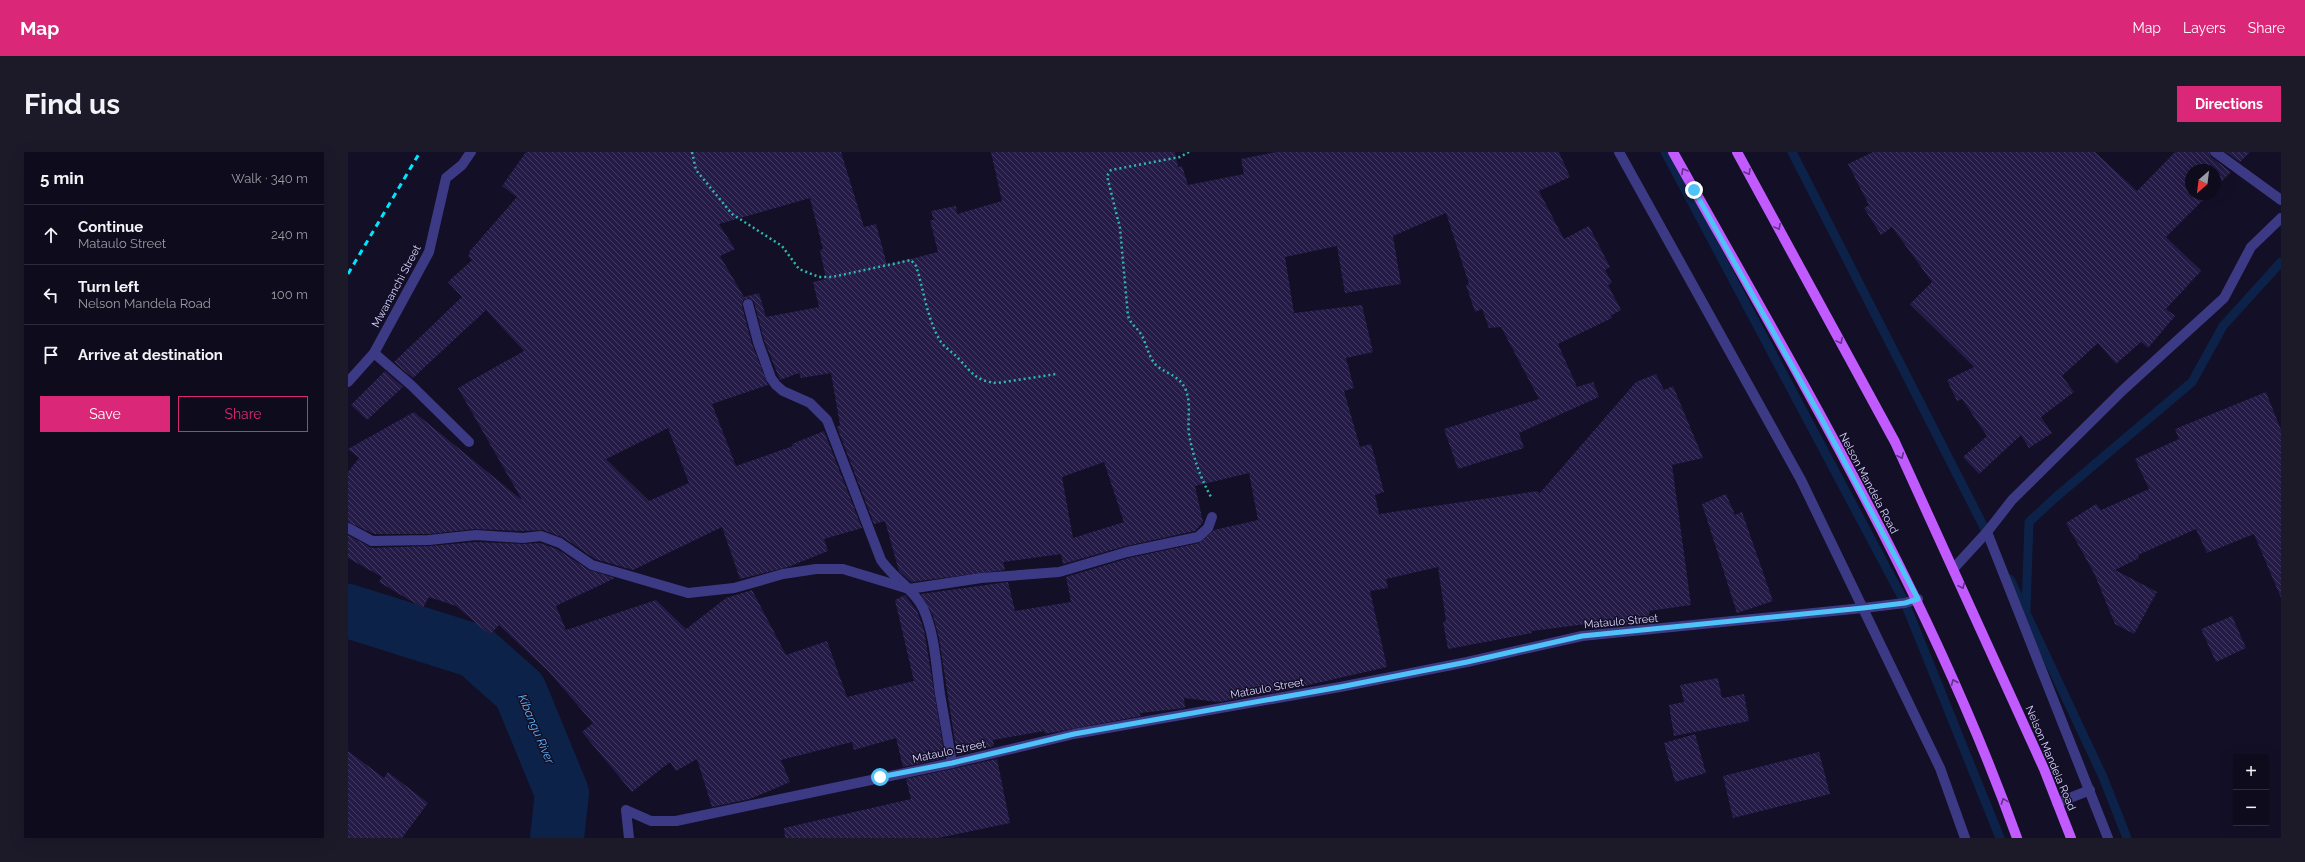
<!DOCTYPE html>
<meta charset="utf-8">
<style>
body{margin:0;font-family:Raleway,sans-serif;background:#1c1929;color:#f1f3f6}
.controls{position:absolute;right:12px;bottom:12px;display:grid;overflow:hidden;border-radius:0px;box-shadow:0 4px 16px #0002}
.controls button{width:36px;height:36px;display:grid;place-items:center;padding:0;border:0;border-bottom:1px solid #2e2b3b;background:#0e0b1c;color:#f1f3f6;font:20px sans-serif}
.compass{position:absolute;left:1837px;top:12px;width:36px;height:36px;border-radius:50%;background:#0e0b1c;box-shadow:0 4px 16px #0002;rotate:208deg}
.stop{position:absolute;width:12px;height:12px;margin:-9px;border:3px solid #4fc3f7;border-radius:50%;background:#fff}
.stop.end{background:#4fc3f7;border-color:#fff;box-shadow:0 1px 4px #0008}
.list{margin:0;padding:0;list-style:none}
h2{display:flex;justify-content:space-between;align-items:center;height:52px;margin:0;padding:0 16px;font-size:17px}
h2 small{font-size:13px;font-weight:400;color:#9b9ba3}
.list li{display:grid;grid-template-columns:26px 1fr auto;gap:12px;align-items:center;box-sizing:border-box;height:60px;padding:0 16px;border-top:1px solid #2e2b3b}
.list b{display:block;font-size:15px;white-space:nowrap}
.list p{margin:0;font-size:13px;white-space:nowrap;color:#9b9ba3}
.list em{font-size:13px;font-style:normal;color:#9b9ba3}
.actions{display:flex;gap:8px;padding:12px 16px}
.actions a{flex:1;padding:9px 0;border:1px solid #db2777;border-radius:0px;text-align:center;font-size:14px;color:#db2777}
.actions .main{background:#db2777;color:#fff}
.icon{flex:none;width:22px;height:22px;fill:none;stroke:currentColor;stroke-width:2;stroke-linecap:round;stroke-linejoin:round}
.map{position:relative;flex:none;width:1933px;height:686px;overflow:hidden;border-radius:0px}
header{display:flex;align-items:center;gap:24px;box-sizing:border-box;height:56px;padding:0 20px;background:#db2777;color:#fff}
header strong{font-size:19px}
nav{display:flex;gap:22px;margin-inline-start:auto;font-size:14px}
.intro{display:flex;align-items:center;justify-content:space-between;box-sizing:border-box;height:96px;padding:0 24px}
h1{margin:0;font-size:28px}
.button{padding:10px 18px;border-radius:0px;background:#db2777;color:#fff;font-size:14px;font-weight:700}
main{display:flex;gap:24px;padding:0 24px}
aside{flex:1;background:#0e0b1c;border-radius:0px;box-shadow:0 4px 16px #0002}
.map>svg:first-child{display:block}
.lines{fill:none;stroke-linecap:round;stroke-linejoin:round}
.stream{stroke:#0c2248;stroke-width:9}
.river{stroke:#0c2248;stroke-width:54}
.building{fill:url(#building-back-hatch);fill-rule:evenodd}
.path{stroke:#2fb8b0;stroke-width:2.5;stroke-dasharray:2 3;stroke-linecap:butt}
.service{stroke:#3d3a85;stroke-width:10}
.minor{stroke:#3d3a85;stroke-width:10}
.primary{stroke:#c25bff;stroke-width:10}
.rail{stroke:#00e5ff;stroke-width:3;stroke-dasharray:6 5;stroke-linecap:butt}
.oneway{stroke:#623188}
.route{stroke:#4fc3f7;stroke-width:5}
.labels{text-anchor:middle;stroke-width:3;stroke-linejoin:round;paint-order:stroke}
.street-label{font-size:11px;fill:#d9d4ff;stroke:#130f26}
.water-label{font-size:12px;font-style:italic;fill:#62b6ff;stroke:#130f26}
</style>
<header>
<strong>Map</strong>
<nav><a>Map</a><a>Layers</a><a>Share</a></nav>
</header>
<div class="intro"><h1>Find us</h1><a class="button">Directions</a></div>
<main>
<aside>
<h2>5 min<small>Walk · 340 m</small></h2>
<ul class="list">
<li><svg class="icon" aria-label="ahead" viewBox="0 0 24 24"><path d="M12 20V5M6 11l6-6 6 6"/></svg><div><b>Continue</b><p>Mataulo Street</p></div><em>240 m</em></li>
<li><svg class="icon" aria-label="left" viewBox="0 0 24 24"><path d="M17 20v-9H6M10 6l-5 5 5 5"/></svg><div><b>Turn left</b><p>Nelson Mandela Road</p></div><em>100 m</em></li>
<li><svg class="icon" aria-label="arrive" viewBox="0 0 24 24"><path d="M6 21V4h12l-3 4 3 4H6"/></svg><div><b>Arrive at destination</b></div></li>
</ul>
<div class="actions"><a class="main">Save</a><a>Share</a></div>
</aside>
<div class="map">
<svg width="1933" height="686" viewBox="0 0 1933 686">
<defs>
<pattern id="building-back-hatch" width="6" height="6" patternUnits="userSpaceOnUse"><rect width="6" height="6" fill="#241b47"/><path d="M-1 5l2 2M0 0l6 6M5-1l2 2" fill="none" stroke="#433b63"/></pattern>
</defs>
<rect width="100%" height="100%" fill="#130f26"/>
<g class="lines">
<g class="stream">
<polyline points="1317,0 1557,451 1652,686"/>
<polyline points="1444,0 1641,385"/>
<polyline points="1662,427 1755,625 1779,686"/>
<polyline points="1678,458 1681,370 1708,345 1844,230 1875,174 1933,110"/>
</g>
<polyline class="river" points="0,459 127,499 172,539 214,641 209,686"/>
</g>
<g class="building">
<path d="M178 0H493L516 75 528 72 539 113 590 100 582 68H586L583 59 608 54 609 62 654 49 643 0H827L830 15 834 14 840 33 896 22 893 7 928 0H1211L1222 25 1191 39 1216 87 1241 74 1262 115 1257 118 1264 131 1260 133 1273 158 1262 164 1264 166 1210 192 1229 235 1245 230 1251 245 1171 281 1176 296 1110 317 1096 277 1191 247 1153 175 1141 176 1134 157 1127 160 1118 133 1121 132 1098 61 1045 84 1053 132 997 141 989 94 937 105 946 161 1014 153 1025 200 998 206 1006 236 996 239 1012 295 1023 292 1036 340 1027 343 1031 362 1190 339 1191 342 1288 230 1308 222 1316 238 1325 234 1355 306 1324 313 1343 453 1301 459 1302 471 1262 475 1261 469 1184 479V481L1100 497 1095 470 1098 469 1090 415 1038 427 1040 436 1022 439 1039 515 943 537 871 550 836 546 837 556 792 561 793 564 697 582 696 579 645 588 646 594 609 603 591 486 585 464 573 442 660 430 667 459 723 450 718 425 781 406 851 391 866 378 910 368 901 321 847 334 855 370 847 379 778 394 715 412 713 402 655 410 657 418 563 430 551 419 537 369 526 372 489 275 492 273 483 221 453 226 451 221 432 228 416 188 406 150 401 146 395 148 394 154 404 192 420 233 364 252 388 314 445 294 444 292 476 279 514 376 476 387 480 399 440 415 392 427 374 375 285 418 247 407 216 386 195 378 175 379 127 377 81 382H26L0 370V320L11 306 0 297 66 260 174 348 110 236 176 199 138 158 65 226 46 210 114 145 100 130 124 108 120 104 122 102 121 100 169 45 154 34ZM462 46 475 97 472 98 478 127 465 130 471 155 418 165 411 141 396 145 372 104 387 97 371 72ZM320 276 341 331 301 349 258 307ZM756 310 776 370 725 386 714 325Z"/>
<polygon points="1525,0 1747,0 1789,39 1827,0 1861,0 1863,5 1883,20 1867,36 1867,18 1843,18 1843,42 1861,42 1818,85 1853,119 1818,157 1827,164 1800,196 1793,190 1768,212 1750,191 1714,224 1726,240 1693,265 1704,281 1681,296 1673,283 1631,322 1615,305 1639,284 1614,247 1609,249 1599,228 1626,215 1562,152 1584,130 1544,75 1533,83 1516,56 1521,53 1500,12"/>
<polygon points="1878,0 1902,0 1892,10"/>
<polygon points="37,219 55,235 19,268 3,253"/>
<polygon points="1918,240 1933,278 1933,446 1906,382 1859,401 1848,377 1790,403 1791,406 1767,418 1809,440 1786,482 1767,472 1746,421 1718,371 1748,352 1753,358 1801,337 1787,307 1831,287 1827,277"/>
<polygon points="1378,342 1387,363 1394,360 1425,449 1389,461 1354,352"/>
<polygon points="0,383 24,396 81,394 128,390 175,392 192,391 209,397 241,418 267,426 208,454 218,478 308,448 338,477 378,446 404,438 438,503 479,489 499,545 566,529 547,448 557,443 569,459 576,478 597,606 555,615 548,586 506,598 504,590 433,608 442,630 402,647 364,655 349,607 328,619 322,610 284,640 234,580 245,571 201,520 151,473 142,483 108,454 81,445 75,456 31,430 34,425 0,406"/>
<polygon points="1884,464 1898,496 1868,510 1853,477"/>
<polygon points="1370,526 1374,546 1396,542 1401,569 1326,584 1321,553 1336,550 1332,533"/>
<polygon points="1347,582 1358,621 1327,630 1316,591"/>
<polygon points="0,599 36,626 40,620 80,651 54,686 0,686"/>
<polygon points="1471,600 1482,642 1385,666 1375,624"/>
<polygon points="649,607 662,671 590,686 437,686 436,676 563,647 558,627"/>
</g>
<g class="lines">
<g class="path">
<path d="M344 0 348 18 384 62 434 94 451 117 471 125H484L563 108 568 114C576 138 579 168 593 190 598 197 605 200 611 207 624 221 629 230 650 231L708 222"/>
<path d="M841 0 832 5 763 18 759 24 772 76 780 164C783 173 790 176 794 184 799 193 801 207 809 214 819 222 830 223 837 236 844 252 839 266 841 282 845 305 852 325 863 345"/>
</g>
<g class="service">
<polyline points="1639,380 1760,686"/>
<polyline points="1709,651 1742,638"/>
</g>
<g class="minor">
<polyline points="1271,0 1453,328 1592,616 1617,686"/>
<polyline points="1867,0 1933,48"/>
<path d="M400 152 410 190 423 226 428 233 435 239 462 251 479 268 533 408C545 426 565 436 575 456 587 482 588 514 592 542 596 565 600 588 604 611"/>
<polyline points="26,201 63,233 121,290"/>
<polyline points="0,230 26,201 81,100 98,26 114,13 123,0"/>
<polyline points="0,376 24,389 81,388 128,383 175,386 193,384 212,391 244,413 340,441 386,436 435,422 468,417 495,417 561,437 633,426 711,420 779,400 850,385 860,376 864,365"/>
<polyline points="1606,416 1639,380 1664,348 1775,238 1876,146 1903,95 1933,66"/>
<polyline points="281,686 278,658 303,669 328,669 604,611 726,582 992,535 1119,510 1234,484 1515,456 1557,451 1570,447"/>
</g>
<g class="primary">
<path d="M1325 0C1450 223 1583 445 1669 686"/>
<polyline points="1389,0 1547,290 1696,617 1723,686"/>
</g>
<polyline class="rail" points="0,122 72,0"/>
</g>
<defs><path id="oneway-chevron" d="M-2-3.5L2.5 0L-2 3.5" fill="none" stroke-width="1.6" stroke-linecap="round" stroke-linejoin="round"/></defs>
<g class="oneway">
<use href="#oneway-chevron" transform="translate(1336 19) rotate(-119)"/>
<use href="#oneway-chevron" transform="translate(1400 20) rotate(61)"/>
<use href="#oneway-chevron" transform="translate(1430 75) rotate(62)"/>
<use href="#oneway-chevron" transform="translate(1492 189) rotate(62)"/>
<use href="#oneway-chevron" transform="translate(1553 304) rotate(65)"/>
<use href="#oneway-chevron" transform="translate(1614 434) rotate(66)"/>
<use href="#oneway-chevron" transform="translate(1606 530) rotate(-113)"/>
<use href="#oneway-chevron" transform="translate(1656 649) rotate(-110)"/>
</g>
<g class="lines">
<polyline class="route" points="532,625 604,611 726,582 992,535 1119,510 1234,484 1515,456 1557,451 1570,447 1470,260 1346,38"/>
</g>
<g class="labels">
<g class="street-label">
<text transform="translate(48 134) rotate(-62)" y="4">Mwananchi Street</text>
<text transform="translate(1521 331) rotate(62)" y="4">Nelson Mandela Road</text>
<text transform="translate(1273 469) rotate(-5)" y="4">Mataulo Street</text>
<text transform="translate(919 536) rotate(-10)" y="4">Mataulo Street</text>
<text transform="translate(601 599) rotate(-12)" y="4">Mataulo Street</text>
<text transform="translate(1703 606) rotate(67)" y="4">Nelson Mandela Road</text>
</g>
<g class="water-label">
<text transform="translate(188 577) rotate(67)" y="4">Kibangu River</text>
</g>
</g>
</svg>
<div class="controls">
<button>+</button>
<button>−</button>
</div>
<svg class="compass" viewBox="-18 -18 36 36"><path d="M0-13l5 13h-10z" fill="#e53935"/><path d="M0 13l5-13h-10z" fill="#9b9ba3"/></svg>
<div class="stop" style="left:532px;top:625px"></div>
<div class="stop end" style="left:1346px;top:38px"></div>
</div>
</main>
